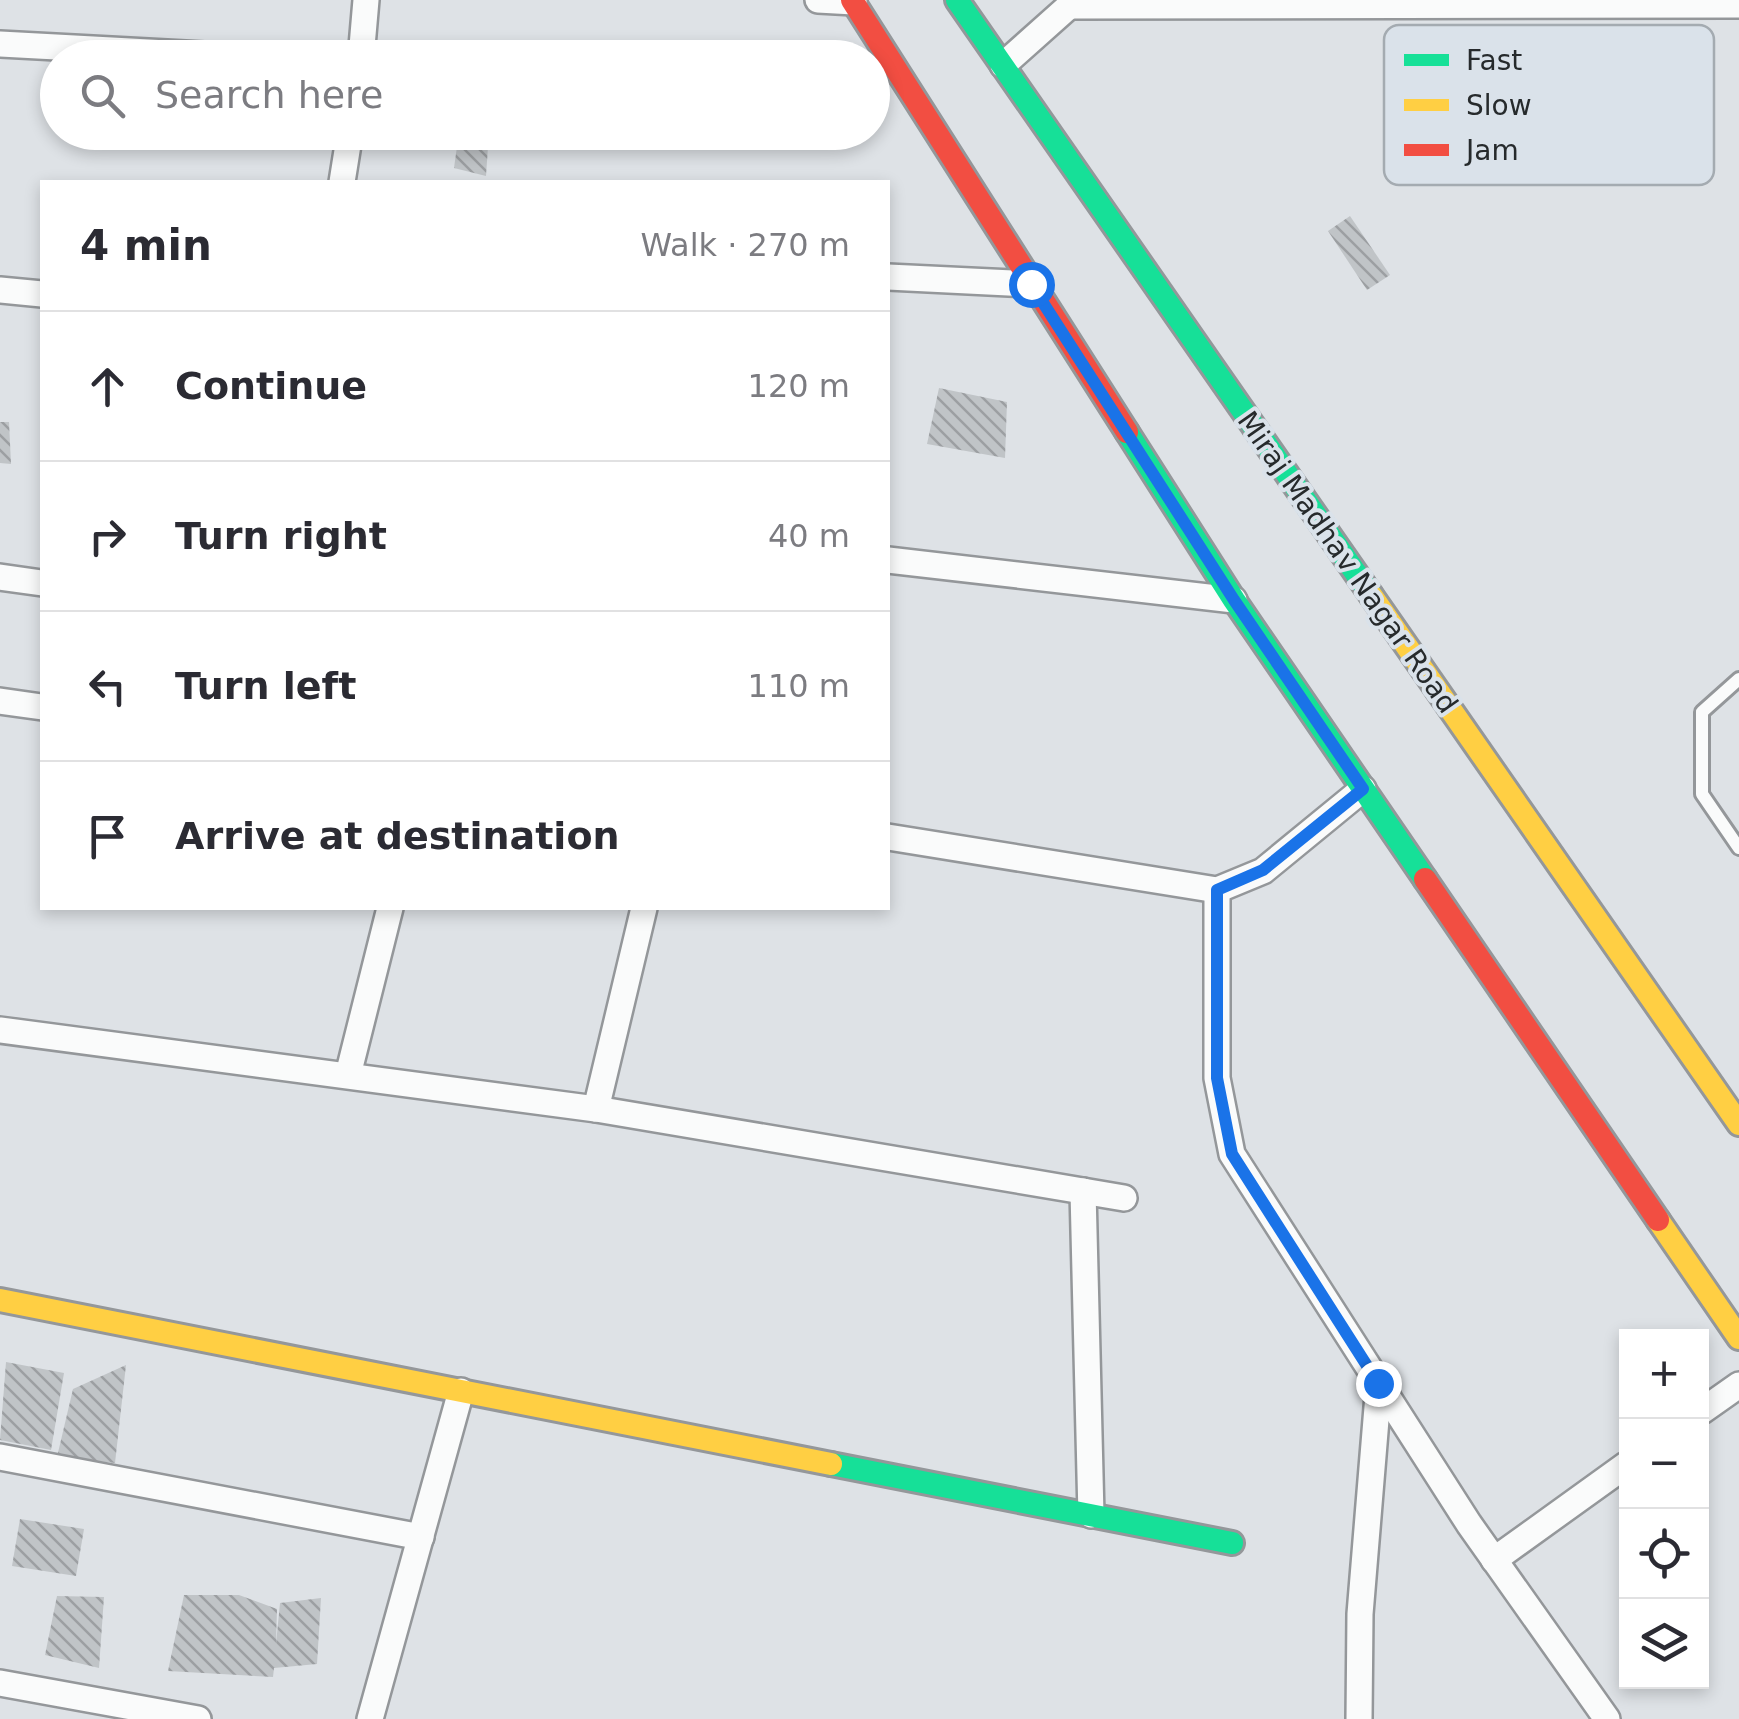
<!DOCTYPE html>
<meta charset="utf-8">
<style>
body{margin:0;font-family:"DejaVu Sans",sans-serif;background:#f7f7f7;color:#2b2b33}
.controls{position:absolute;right:30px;bottom:30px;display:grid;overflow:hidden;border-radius:0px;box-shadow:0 5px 15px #0003}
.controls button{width:90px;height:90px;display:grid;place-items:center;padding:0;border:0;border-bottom:2px solid #e1e1e2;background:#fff;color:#2b2b33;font:50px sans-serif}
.stop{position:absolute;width:30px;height:30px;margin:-22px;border:8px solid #1a73e8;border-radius:50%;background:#fff}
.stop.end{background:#1a73e8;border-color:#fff;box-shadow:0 2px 10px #0008}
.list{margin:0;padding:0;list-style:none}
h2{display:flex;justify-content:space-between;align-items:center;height:130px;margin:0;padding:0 40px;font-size:42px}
h2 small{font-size:32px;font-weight:400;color:#7c7c81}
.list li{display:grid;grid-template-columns:65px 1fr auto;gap:30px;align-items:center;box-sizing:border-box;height:150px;padding:0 40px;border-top:2px solid #e1e1e2}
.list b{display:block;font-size:38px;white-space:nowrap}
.list em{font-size:32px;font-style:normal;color:#7c7c81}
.icon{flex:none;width:55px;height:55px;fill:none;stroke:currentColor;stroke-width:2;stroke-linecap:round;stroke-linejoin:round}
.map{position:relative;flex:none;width:1739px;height:1719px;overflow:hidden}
.search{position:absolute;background:#fff;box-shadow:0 5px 15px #0003;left:40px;top:40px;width:850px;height:110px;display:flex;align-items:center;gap:25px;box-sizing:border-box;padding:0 35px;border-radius:55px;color:#7c7c81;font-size:38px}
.panel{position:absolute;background:#fff;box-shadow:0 5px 15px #0003;left:40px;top:180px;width:850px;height:730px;border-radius:0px}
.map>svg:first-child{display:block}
.building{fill:url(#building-back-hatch)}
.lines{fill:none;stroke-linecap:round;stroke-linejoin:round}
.lane-casing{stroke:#94979a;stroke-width:18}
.street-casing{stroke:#94979a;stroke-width:30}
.fast-casing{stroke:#94979a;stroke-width:28}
.slow-casing{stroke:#94979a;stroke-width:28}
.jam-casing{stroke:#94979a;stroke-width:28}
.lane{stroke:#fafbfb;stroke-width:12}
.street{stroke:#fafbfb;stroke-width:25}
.fast{stroke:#16e098;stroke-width:22}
.slow{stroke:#ffcf43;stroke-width:22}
.jam{stroke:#f24e42;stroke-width:22}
.route{stroke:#1a73e8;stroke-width:12}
.labels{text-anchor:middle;stroke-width:8;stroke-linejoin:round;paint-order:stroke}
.street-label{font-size:28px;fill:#262a2c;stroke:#dae2ea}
.key{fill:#dae2ea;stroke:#a4abb1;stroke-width:2.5}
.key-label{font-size:28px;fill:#262a2c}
</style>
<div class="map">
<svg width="1739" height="1719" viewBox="0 0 1739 1719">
<defs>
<pattern id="building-back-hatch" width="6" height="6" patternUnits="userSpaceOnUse" patternTransform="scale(2.5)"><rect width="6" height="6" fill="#c0c4c7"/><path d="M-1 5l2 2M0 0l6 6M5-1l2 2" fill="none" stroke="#9c9fa2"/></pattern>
</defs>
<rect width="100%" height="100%" fill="#dee2e6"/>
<g class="building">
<polygon points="459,132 489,132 486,176 454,168"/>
<polygon points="1350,216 1390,275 1367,290 1328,231"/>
<polygon points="939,388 1007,402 1005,458 927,444"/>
<polygon points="0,422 9,422 11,464 0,463"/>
<polygon points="6,1362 64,1373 51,1450 0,1440"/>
<polygon points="126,1365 115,1463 57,1457 73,1389"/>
<polygon points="20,1519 84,1529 76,1576 12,1566"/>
<polygon points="184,1595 239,1595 277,1609 276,1644 280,1603 321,1598 317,1664 274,1668 273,1677 168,1671"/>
<polygon points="57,1596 104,1597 99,1668 45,1655"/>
</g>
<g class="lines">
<defs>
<polyline id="lane" points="1739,679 1702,712 1702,794 1739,848"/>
<g id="street">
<polyline points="818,0 854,2"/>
<polyline points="1069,6 1739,5"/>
<polyline points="0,44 259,58"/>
<polyline points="361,58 366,0"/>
<polyline points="1003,65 1076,0"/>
<polyline points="342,182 350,132"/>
<polyline points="888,277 1031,284"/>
<polyline points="0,290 42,294"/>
<polyline points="888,560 1234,600"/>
<polyline points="0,577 42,583"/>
<polyline points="0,701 42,707"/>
<polyline points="888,837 1217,890 1263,871 1363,789"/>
<polyline points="1217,890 1217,1078 1232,1154 1469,1524 1607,1719"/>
<polyline points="0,1030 596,1109 1124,1198"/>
<polyline points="348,1075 390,908"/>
<polyline points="596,1109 644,908"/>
<polyline points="1083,1191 1091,1515"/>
<polyline points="1702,1411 1739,1385"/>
<polyline points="0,1457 421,1537"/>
<polyline points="1494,1560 1626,1465"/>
<polyline points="0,1683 198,1719"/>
<polyline points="370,1719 461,1391"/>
<polyline points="1359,1719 1360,1614 1379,1383"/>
</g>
<g id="fast">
<polyline points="957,0 1371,595"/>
<polyline points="1127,432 1234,600 1425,879"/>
<polyline points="831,1464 1232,1543"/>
</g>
<g id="slow">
<polyline points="1371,595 1739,1124"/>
<polyline points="1658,1220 1739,1338"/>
<polyline points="0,1300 831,1464"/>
</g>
<g id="jam">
<polyline points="852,0 1127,432"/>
<polyline points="1425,879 1658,1220"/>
</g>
</defs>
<use href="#lane" class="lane-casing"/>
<use href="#street" class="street-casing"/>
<use href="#fast" class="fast-casing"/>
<use href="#slow" class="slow-casing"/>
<use href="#jam" class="jam-casing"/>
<use href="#lane" class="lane"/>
<use href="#street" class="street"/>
<use href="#fast" class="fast"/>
<use href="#slow" class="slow"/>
<use href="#jam" class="jam"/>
</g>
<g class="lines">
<polyline class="route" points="1031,284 1234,600 1363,789 1263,870 1217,890 1217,1078 1232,1154 1378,1383"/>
</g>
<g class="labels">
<g class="street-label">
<text transform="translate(1348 562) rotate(55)" y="10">Miraj Madhav Nagar Road</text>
</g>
</g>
<rect x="1384" y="25" width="330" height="160" rx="15" class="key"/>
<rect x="1404" y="54" width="45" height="12" fill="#16e098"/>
<rect x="1404" y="99" width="45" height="12" fill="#ffcf43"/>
<rect x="1404" y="144" width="45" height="12" fill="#f24e42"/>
<g class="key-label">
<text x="1466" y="70">Fast</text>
<text x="1466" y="115">Slow</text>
<text x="1466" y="160">Jam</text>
</g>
</svg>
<div class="controls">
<button>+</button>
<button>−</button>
<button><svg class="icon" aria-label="locate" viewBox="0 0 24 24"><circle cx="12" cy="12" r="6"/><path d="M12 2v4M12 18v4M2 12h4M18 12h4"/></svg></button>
<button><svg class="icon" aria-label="layers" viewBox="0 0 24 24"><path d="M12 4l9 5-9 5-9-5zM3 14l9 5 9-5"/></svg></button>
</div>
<div class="stop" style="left:1031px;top:284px"></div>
<div class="stop end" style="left:1378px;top:1383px"></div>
<div class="search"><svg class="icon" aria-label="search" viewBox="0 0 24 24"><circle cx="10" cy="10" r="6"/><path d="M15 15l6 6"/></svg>Search here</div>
<section class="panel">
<h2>4 min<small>Walk · 270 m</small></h2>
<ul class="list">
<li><svg class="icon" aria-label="ahead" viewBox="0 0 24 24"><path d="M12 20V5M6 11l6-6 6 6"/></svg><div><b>Continue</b></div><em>120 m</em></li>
<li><svg class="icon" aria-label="right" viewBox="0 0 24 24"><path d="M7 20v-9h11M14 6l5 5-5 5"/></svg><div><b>Turn right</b></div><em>40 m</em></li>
<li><svg class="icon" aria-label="left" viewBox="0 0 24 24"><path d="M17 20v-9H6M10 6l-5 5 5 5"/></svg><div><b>Turn left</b></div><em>110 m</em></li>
<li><svg class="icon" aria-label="arrive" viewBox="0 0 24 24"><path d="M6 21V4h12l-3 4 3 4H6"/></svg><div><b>Arrive at destination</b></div></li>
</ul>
</section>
</div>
